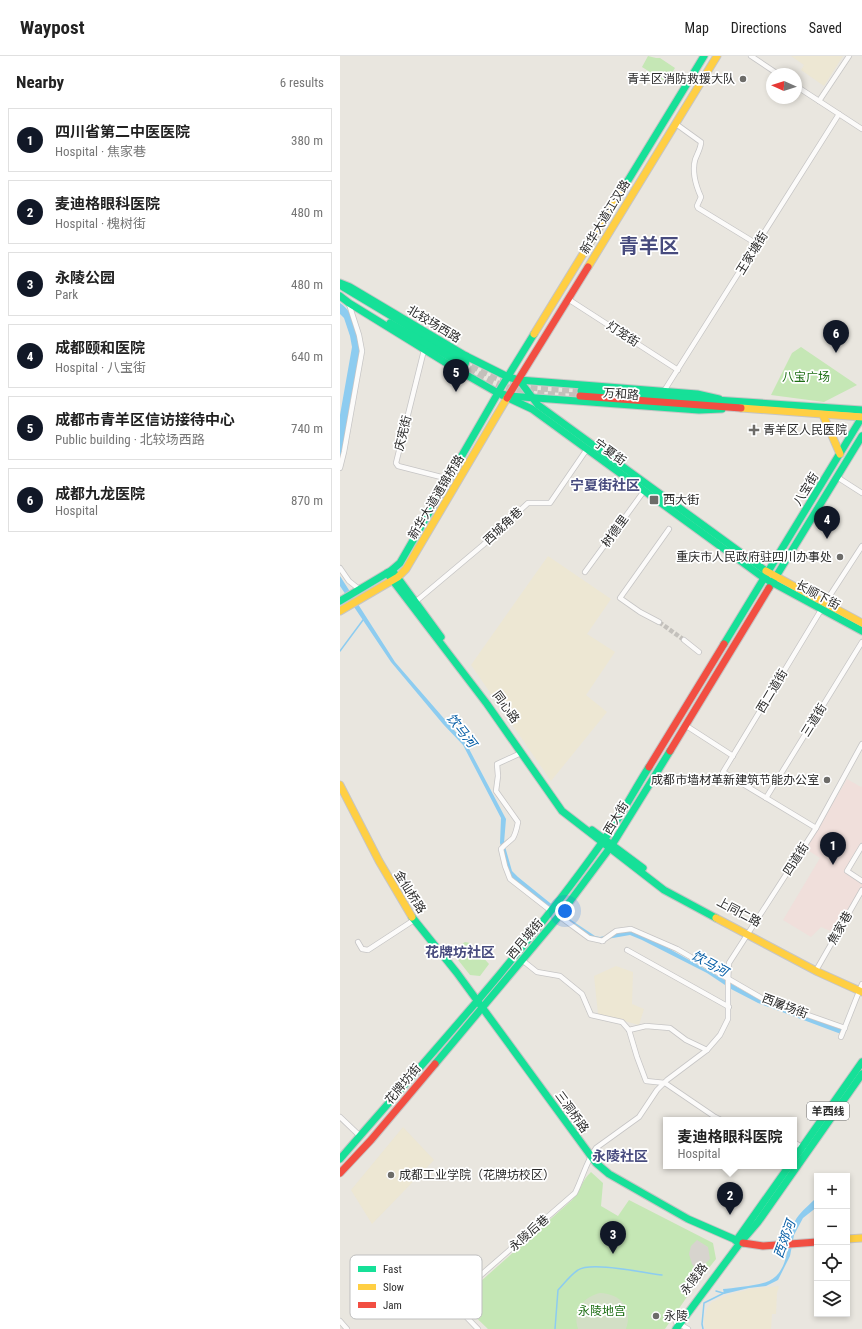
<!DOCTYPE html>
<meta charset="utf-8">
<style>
body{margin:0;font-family:"Roboto Condensed","Noto Sans SC",sans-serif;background:#f2f2f2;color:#222}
.controls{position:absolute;right:12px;bottom:12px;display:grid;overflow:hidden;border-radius:0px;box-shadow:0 2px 6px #0003}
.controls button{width:36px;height:36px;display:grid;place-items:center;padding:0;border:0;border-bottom:1px solid #e0e0e0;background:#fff;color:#222;font:20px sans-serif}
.compass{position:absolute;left:426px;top:12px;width:36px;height:36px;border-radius:50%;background:#fff;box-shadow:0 2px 6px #0003;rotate:273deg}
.you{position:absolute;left:225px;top:855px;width:14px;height:14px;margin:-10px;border:3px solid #fff;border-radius:50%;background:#1a73e8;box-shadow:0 0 0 6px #1a73e833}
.badge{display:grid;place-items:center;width:26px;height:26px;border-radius:50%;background:#111827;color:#fff;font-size:13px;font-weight:700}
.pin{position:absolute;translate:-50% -33px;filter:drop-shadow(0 1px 2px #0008)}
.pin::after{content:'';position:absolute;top:21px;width:14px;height:12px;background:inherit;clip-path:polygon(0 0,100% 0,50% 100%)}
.popup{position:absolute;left:323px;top:1061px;width:134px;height:52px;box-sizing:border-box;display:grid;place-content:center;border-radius:0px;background:#fff;filter:drop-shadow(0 1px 3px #0005);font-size:13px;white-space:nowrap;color:#767676}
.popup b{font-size:15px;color:#222}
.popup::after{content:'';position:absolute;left:50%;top:100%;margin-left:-8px;border:8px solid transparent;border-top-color:#fff}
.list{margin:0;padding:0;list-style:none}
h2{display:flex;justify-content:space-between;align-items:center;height:52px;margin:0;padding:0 16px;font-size:17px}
h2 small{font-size:13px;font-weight:400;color:#767676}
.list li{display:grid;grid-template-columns:26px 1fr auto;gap:12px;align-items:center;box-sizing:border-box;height:64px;margin:0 8px 8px;padding:0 8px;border:1px solid #e0e0e0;border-radius:0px}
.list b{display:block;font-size:15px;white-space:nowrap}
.list p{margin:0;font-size:13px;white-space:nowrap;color:#767676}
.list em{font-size:13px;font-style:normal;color:#767676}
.icon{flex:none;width:22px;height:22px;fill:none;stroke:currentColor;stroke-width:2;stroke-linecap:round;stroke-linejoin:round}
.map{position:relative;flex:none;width:522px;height:1273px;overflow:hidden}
header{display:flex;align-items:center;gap:24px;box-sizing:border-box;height:56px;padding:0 20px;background:#fff;border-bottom:1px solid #e0e0e0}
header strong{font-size:19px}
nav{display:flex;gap:22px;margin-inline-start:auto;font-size:14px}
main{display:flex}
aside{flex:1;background:#fff}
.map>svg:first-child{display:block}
.education{fill:#ede7d3}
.medical{fill:#f0dfdb}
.green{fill:#c5e7b5}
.cemetery{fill:#d2dfc5}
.plaza{fill:#d7d4ce}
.water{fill:#8dccf0}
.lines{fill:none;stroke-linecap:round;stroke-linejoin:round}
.stream{stroke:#8dccf0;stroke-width:1.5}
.street-tunnel{stroke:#c3c0bb;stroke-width:4.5;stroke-dasharray:4.5 2;stroke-linecap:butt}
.primary-tunnel{stroke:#c3c0bb;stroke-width:7;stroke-dasharray:7 3.5;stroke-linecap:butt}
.street-casing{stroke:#c6c5c5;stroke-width:6}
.fast-casing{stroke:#c6c5c5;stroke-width:9}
.slow-casing{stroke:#c6c5c5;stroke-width:9}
.jam-casing{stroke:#c6c5c5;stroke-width:9}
.street{stroke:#fcfbfa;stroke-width:4.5}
.fast{stroke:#16e098;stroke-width:7}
.slow{stroke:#ffcf43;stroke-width:7}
.jam{stroke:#f24e42;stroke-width:7}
.poi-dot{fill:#6d6c69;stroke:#fff;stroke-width:1.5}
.labels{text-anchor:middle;stroke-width:3.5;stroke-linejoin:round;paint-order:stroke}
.shield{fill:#fff;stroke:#6a6a6a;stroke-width:1}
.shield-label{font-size:11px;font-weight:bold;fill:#2a2a2a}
.poi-label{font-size:12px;fill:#2a2a2a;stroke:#fff;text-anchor:start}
.street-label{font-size:12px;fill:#2a2a2a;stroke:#fff}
.park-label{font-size:12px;fill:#1d6d14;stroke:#fff}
.water-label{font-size:13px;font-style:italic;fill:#035ca5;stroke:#fff}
.quarter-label{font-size:14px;font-weight:bold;fill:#474b7e;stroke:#fff}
.town-label{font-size:20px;font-weight:bold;fill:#474b7e;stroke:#fff}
.key{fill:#fff;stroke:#bfbfbf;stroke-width:1}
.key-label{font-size:11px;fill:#2a2a2a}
</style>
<header>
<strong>Waypost</strong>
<nav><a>Map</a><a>Directions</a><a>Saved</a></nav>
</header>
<main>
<aside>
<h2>Nearby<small>6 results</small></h2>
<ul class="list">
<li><span class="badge">1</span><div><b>四川省第二中医医院</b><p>Hospital · 焦家巷</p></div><em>380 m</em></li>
<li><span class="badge">2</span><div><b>麦迪格眼科医院</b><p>Hospital · 槐树街</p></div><em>480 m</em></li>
<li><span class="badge">3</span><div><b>永陵公园</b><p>Park</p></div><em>480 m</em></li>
<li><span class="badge">4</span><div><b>成都颐和医院</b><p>Hospital · 八宝街</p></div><em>640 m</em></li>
<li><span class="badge">5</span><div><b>成都市青羊区信访接待中心</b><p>Public building · 北较场西路</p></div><em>740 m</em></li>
<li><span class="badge">6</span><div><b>成都九龙医院</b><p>Hospital</p></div><em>870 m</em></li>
</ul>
</aside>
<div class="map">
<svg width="522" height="1273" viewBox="0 0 522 1273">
<rect width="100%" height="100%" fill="#e9e6df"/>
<g class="education">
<polygon points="451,0 503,0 484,30 461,14 464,9"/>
<polygon points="208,500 271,543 247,578 275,596 246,639 267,656 211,725 131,609"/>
<polygon points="276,910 293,916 292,948 304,953 299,969 258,958 254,920"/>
<polygon points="63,1071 94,1104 32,1168 11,1134"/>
<polygon points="439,1230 437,1237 436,1258 432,1258 431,1273 365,1273 364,1263 367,1252 372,1246 388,1239 410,1233"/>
</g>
<polygon class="medical" points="507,723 521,731 522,730 522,790 507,815 522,825 522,833 493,876 481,871 471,881 443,864 480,802 466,793"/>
<g class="green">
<polygon points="308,0 316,2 320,2 335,12 326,26 302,11"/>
<polygon points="461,291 517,329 484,346 431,339 452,297"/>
<polygon points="125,886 130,887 149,908 140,920 130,919 111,895"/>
<path d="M251 1116 263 1127 261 1150 278 1160 289 1144 373 1187 376 1203 353 1232 325 1273H148L121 1247 122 1242 232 1144C240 1135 242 1124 251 1116Z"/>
</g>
<path class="cemetery" d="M260 1237C281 1238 293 1252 286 1273H238C232 1255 243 1241 260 1237Z"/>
<polygon class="plaza" points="357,1184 368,1191 370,1203 357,1215 352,1208 349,1198 351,1190"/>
<g class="water">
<path d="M0 247C14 256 21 280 20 296 20 311 14 327 11 342 7 362 6 382 0 402V359L12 291 10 280 4 262 0 258Z"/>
<polygon points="0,520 55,606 127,689 166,763 164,787 172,815 178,821 231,864 255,880 260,881 292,874 312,883 420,944 503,974 501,978 418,947 391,933 367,917 302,884 290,879 267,883 251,882 180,829 170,819 160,787 161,762 123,689 103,668 51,606 0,530"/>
<path d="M477 1143V1151L463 1162 454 1179 450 1200 438 1224 426 1230 409 1232 384 1238 383 1233C393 1232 420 1229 429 1225 451 1214 446 1184 455 1165 459 1157 468 1150 474 1144Z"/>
</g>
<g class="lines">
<g class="stream">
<polyline points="0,595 23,564"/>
<polyline points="376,1235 383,1237"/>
<path d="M215 1273 218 1234C224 1228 230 1219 238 1214 251 1205 304 1217 322 1219"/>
<polyline points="363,1273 362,1268 364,1247 386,1236"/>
</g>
<polyline class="street-tunnel" points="319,566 344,584"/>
<g class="primary-tunnel">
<path d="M120 307C136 317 152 327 169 332 192 339 217 339 240 340"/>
<path d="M132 309C146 317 162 325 178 329 199 333 221 333 241 335"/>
</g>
<defs>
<g id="street">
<polyline points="411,0 438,18"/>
<polyline points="456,30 522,73"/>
<polyline points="479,45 509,0"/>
<path d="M336 68 361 86C361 92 357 98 355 104 352 116 356 130 361 141L357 150 358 152 417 188"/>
<polyline points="228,243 338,314"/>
<polyline points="84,294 56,407 58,410 109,423"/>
<polyline points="324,335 499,58"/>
<polyline points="0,412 4,396 22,295 19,279 9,248"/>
<polyline points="497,421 522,437"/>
<polyline points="0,512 9,525 19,533"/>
<polyline points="245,516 304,435"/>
<polyline points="74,547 143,489 188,447 210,447 247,393"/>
<polyline points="485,547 522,490"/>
<polyline points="319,566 300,556 280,542 329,473"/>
<polyline points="344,584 359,596"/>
<polyline points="345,669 393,700"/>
<path d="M181 697 157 708 158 720 156 735 178 766C177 771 176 777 173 782 169 786 165 788 161 793L165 810 170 823 211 855"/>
<polyline points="426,742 522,586"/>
<polyline points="476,772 383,716 481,554"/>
<polyline points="522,790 507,815 522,825"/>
<polyline points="219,860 249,882 263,885"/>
<polyline points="262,885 276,875 291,873 337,893 425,944 505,972"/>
<polyline points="18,886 22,893 28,894 74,864"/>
<polyline points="287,894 389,951"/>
<polyline points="182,904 197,916 220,920 242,938 251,959 282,966 289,974 306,970 330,972 346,984 367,994"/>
<polyline points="478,911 522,834"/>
<polyline points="289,974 297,1001 306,1025 325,1027 375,1061 381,1064"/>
<polyline points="501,981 522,928"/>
<polyline points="0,1061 20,1080"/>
<polyline points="454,1086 464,1093"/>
<polyline points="0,1265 7,1273"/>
<polyline points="336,1266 348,1273"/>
<path d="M138 1273 111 1245 235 1137C242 1123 247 1104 256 1092L299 1061 317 1034 327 1024 367 994 380 979 388 963V925L389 907 476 772 522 688"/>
</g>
<g id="fast">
<polyline points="281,136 364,0"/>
<polyline points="0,227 10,231 126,300 168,321 179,324"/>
<polyline points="3,231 123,303"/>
<polyline points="0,240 9,247 116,313 158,337 169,340"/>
<polyline points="50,267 120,307"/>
<path d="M116 313C124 312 127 308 126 300"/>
<polyline points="179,324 198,349 426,515"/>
<polyline points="179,324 357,338 379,343"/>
<polyline points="241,335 522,354"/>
<polyline points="162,339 192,353 424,522 522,575"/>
<polyline points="169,340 359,354 382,353"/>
<polyline points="52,514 101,581"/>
<polyline points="47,517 147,648 222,755 324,834 376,862"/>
<polyline points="429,532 522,380"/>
<polyline points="0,545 52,514 60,507 162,330 194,278"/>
<polyline points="384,588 522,361"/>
<polyline points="252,774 303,812"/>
<polyline points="72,861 117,917 256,1107 269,1118 348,1163 403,1187"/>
<polyline points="95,1008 219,860 272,789 330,695"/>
<path d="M0 1103C89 1000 182 899 261 788 279 764 293 736 309 711"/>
<polyline points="454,1103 522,1006"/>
<polyline points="396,1185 449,1110"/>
<polyline points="336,1273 400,1187 418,1166 522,1018"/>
</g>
<g id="slow">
<polyline points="248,211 377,0"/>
<polyline points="194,278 281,136"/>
<polyline points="401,352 522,361"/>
<polyline points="483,359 500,398"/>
<polyline points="426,515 522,567"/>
<polyline points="0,555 58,521 66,513 167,342"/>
<polyline points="0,729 39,805 72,861"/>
<polyline points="376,862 478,916 522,936"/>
<polyline points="507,1183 522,1182"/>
</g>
<g id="jam">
<polyline points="240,340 401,352"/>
<polyline points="167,342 248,211"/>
<polyline points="330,695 429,532"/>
<polyline points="309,711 384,588"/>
<polyline points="0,1117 31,1084 95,1008"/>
<polyline points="403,1187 423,1190 477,1186"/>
</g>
</defs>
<use href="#street" class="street-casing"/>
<use href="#fast" class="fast-casing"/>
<use href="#slow" class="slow-casing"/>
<use href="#jam" class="jam-casing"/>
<use href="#street" class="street"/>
<use href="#fast" class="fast"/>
<use href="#slow" class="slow"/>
<use href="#jam" class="jam"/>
</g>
<g class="poi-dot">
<circle cx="403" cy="23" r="4"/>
<path d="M412 368h4v4h4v4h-4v4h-4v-4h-4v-4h4z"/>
<rect x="309" y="439" width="10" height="10" rx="2"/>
<circle cx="500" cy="501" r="4"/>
<circle cx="487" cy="724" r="4"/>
<circle cx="51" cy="1119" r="4"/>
<circle cx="316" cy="1260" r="4"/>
</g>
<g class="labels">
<rect class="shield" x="467" y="1046" width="42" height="18" rx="3"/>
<g class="shield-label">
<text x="488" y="1059">羊西线</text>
</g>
<g class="poi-label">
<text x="395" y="27" text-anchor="end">青羊区消防救援大队</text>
<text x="423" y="378">青羊区人民医院</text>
<text x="323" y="448">西大街</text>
<text x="492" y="505" text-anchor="end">重庆市人民政府驻四川办事处</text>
<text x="479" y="728" text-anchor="end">成都市墙材革新建筑节能办公室</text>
<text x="59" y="1123">成都工业学院（花牌坊校区）</text>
<text x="324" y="1264">永陵</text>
</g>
<g class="street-label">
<text transform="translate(265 161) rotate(-59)" y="4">新华大道江汉路</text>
<text transform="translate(412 197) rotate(-58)" y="4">王家塘街</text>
<text transform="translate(94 268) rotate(31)" y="4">北较场西路</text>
<text transform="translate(283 278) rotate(33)" y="4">灯笼街</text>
<text transform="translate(281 338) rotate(4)" y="4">万和路</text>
<text transform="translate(63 377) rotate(-76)" y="4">庆宪街</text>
<text transform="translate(270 396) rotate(36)" y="4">宁夏街</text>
<text transform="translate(466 433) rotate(-58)" y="4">八宝街</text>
<text transform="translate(96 441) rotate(-59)" y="4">新华大道通锦桥路</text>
<text transform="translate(163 470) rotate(-43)" y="4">西城角巷</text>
<text transform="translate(275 475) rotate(-54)" y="4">树德里</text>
<text transform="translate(478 539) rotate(28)" y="4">长顺下街</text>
<text transform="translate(432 635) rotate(-59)" y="4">西二道街</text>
<text transform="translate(166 651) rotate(54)" y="4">同心路</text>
<text transform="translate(474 664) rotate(-58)" y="4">三道街</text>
<text transform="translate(276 762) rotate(-59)" y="4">西大街</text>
<text transform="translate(456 803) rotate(-57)" y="4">四道街</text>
<text transform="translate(70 836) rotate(58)" y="4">金仙桥路</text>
<text transform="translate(399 856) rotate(28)" y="4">上同仁路</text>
<text transform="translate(500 872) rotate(-60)" y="4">焦家巷</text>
<text transform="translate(185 883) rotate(-50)" y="4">西月城街</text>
<text transform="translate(445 950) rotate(21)" y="4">西屠场街</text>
<text transform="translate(63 1028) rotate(-50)" y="4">花牌坊街</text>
<text transform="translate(232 1056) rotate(54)" y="4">三洞桥路</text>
<text transform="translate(189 1177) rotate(-41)" y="4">永陵后巷</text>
<text transform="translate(354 1223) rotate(-53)" y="4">永陵路</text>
</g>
<g class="park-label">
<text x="466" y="325">八宝广场</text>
<text x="262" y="1259">永陵地宫</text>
</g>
<g class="water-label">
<text transform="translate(122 674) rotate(52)" y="5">饮马河</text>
<text transform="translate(370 907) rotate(29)" y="5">饮马河</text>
<text transform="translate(444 1183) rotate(-70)" y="5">西郊河</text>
</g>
<g class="quarter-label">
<text x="265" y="434">宁夏街社区</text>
<text x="120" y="901">花牌坊社区</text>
<text x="280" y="1105">永陵社区</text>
</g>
<g class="town-label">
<text x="309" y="197">青羊区</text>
</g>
</g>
<rect x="10" y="1199" width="132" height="64" rx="6" class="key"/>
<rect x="18" y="1210" width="18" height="6" fill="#16e098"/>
<rect x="18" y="1228" width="18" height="6" fill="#ffcf43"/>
<rect x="18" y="1246" width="18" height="6" fill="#f24e42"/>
<g class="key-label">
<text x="43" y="1217">Fast</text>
<text x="43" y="1235">Slow</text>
<text x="43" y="1253">Jam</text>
</g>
</svg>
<div class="controls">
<button>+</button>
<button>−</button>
<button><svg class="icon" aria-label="locate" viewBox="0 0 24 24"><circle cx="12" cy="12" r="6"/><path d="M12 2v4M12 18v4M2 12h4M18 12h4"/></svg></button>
<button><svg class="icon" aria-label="layers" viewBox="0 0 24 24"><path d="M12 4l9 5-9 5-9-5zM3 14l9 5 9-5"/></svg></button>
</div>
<svg class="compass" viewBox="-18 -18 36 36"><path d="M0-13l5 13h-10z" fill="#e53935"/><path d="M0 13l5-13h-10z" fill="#767676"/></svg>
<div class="you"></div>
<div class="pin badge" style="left:493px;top:809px">1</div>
<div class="pin badge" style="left:390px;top:1159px">2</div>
<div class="popup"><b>麦迪格眼科医院</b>Hospital</div>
<div class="pin badge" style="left:273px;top:1198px">3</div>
<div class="pin badge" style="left:487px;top:483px">4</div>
<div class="pin badge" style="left:116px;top:336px">5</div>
<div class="pin badge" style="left:496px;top:297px">6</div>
</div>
</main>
